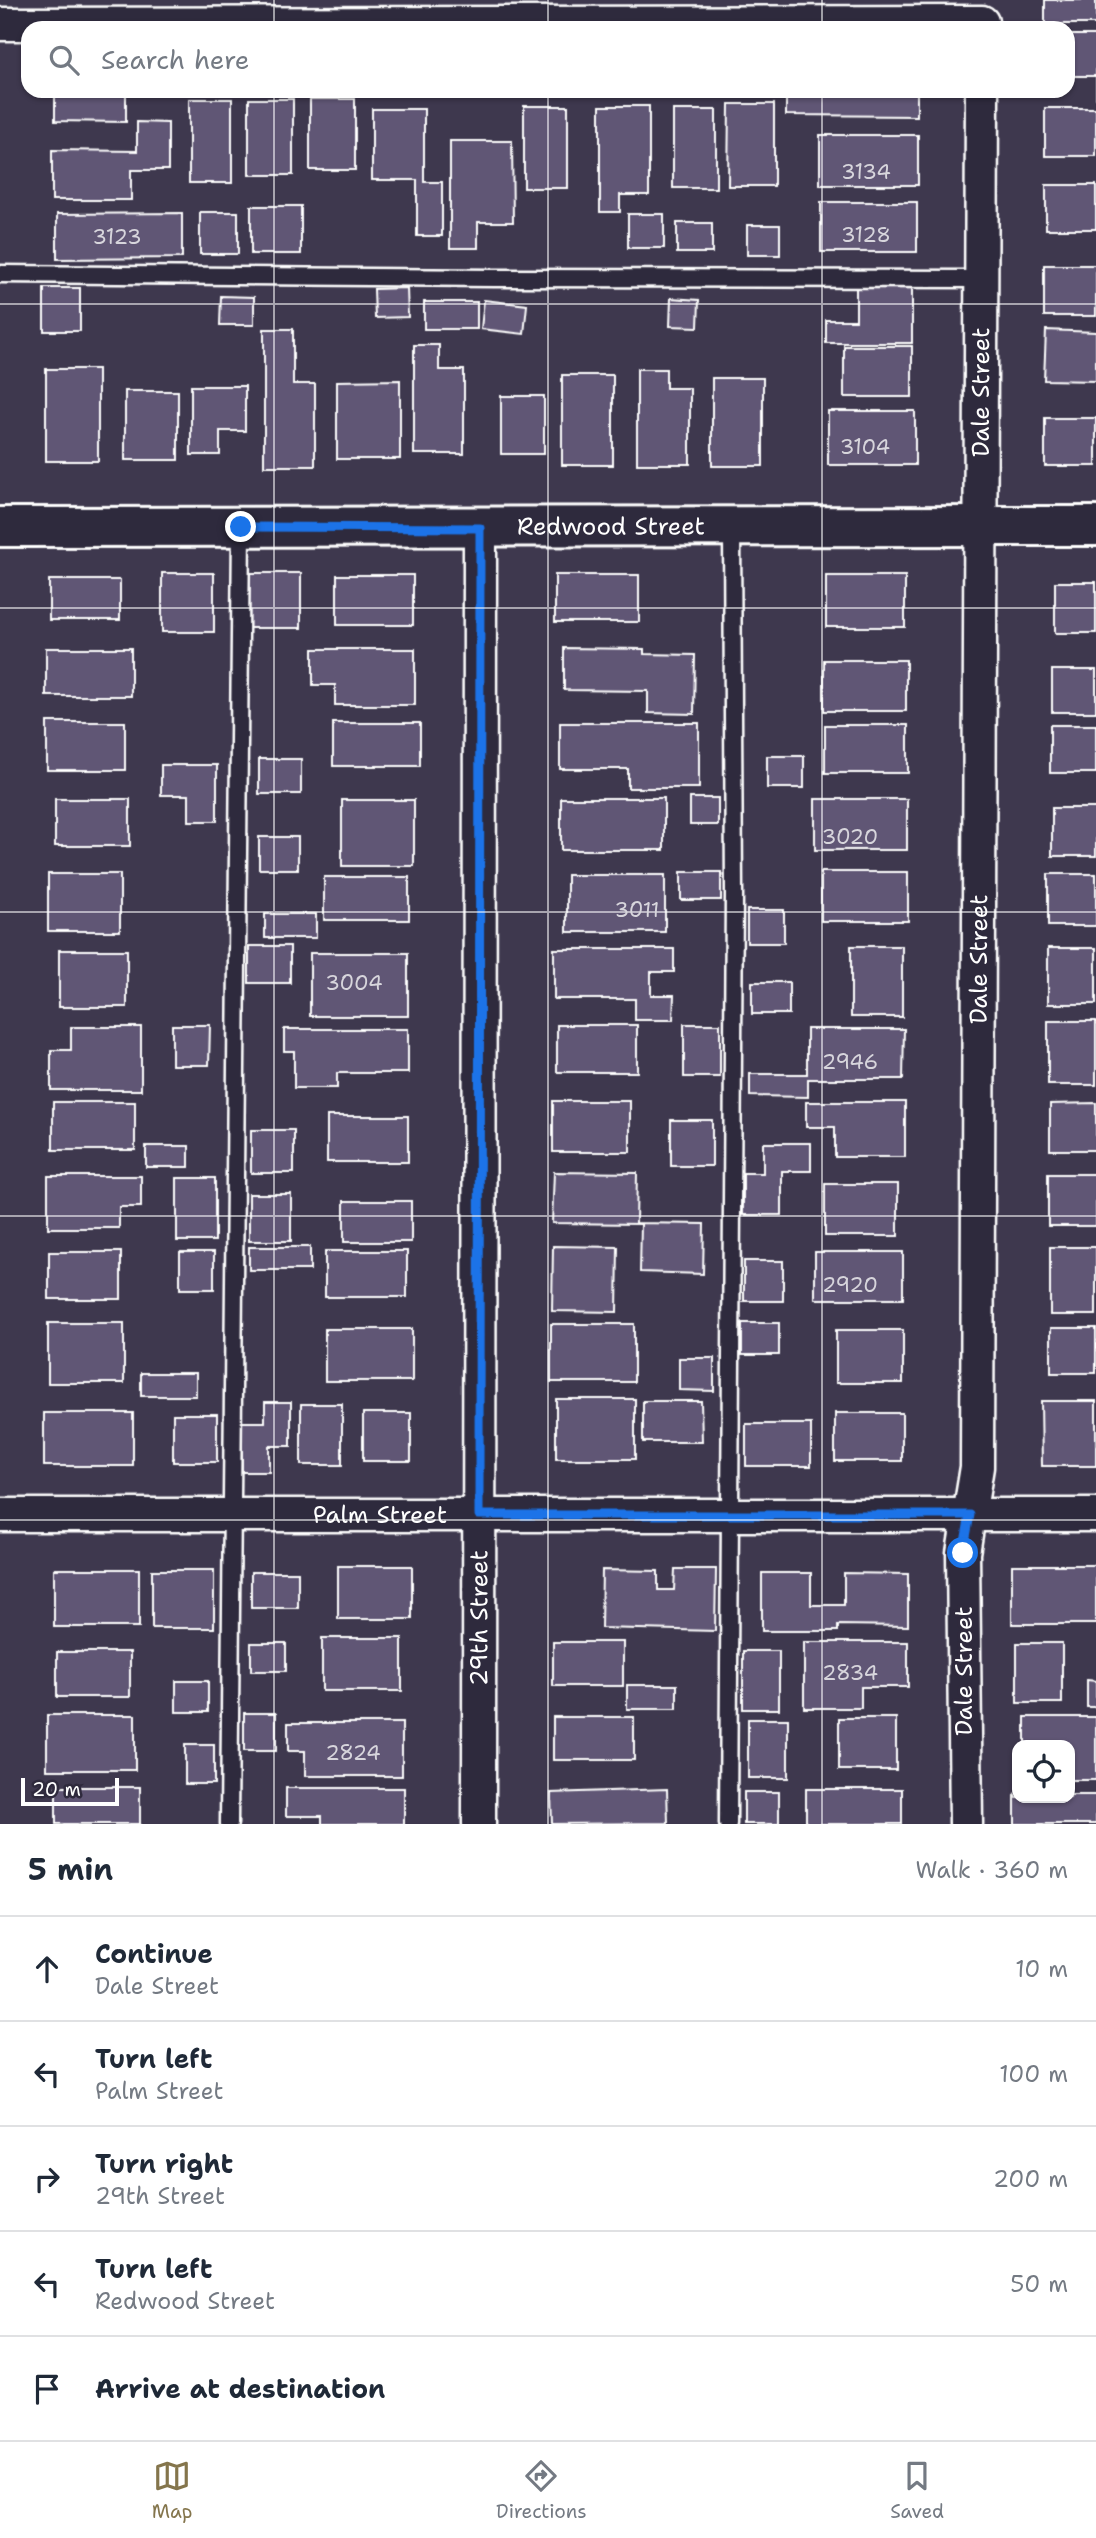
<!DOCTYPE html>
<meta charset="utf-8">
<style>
body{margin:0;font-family:"Shantell Sans",sans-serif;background:#f6f6f7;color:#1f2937}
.controls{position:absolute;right:21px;bottom:21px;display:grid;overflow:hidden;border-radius:14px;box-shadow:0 2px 5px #0004}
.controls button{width:63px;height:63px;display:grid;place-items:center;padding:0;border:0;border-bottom:2px solid #e0e1e3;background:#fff;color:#1f2937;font:35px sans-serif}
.scale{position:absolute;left:21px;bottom:18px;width:98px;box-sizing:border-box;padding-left:7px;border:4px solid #fff;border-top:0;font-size:19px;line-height:24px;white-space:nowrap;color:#fff;-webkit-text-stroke:5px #2f2a3d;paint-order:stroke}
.stop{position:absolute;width:21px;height:21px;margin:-16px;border:5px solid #1a73e8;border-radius:50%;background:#fff}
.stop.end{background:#1a73e8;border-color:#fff;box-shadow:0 2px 7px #0008}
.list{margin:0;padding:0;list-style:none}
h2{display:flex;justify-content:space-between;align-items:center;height:91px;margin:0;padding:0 28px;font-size:30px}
h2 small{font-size:23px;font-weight:400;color:#747a83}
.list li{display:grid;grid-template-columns:46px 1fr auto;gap:21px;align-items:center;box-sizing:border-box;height:105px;padding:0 28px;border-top:2px solid #e0e1e3}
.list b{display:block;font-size:26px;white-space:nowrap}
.list p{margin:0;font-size:23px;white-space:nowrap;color:#747a83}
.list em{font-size:23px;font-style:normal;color:#747a83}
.icon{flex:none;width:38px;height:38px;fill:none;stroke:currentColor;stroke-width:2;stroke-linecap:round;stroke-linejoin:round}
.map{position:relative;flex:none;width:1096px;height:1824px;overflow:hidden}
.search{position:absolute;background:#fff;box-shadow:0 2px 5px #0004;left:21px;right:21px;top:21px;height:77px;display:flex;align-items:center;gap:18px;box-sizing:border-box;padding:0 24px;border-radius:21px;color:#747a83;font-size:26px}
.sheet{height:616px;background:#fff}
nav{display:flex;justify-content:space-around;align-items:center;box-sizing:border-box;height:98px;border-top:2px solid #e0e1e3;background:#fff;font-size:19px;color:#747a83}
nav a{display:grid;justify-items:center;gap:4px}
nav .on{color:#84754c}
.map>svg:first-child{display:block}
.building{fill:#605774;stroke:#fff;stroke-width:2}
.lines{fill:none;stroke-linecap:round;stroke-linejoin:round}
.service-casing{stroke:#fff;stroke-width:21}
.minor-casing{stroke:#fff;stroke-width:37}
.tertiary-casing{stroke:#fff;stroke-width:44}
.service{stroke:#2f2a3d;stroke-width:16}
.minor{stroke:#2f2a3d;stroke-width:32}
.tertiary{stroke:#2f2a3d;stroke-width:38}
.route{stroke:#1a73e8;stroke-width:9}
.grid{fill:none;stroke:#fff;stroke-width:2;stroke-opacity:0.55}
.labels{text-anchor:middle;stroke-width:6;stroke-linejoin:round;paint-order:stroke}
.number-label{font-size:21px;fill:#d7d5dc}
.street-label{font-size:24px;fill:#fff;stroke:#2f2a3d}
</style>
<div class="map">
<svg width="1096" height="1824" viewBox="0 0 1096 1824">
<rect width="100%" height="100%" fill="#3e384e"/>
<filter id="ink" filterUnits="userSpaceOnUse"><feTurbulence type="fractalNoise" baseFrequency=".0143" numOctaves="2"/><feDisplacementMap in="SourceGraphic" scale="14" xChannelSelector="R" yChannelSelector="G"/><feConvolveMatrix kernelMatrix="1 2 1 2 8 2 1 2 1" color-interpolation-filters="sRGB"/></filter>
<g filter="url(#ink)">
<g class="building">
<rect x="1045" y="0" width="51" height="24"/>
<polygon points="1068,35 1096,35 1096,99 1096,76 1068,76"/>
<polygon points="55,91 126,91 126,122 55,121"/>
<polygon points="786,91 917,91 917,116 786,115"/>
<rect x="189" y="99" width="43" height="84"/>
<rect x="249" y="99" width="44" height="76"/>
<rect x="310" y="99" width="45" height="71"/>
<polygon points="729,104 774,104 774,186 728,186"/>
<rect x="524" y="106" width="44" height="82"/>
<polygon points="600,106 649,106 649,195 620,195 620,212 600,212"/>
<rect x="1045" y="108" width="51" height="48"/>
<polygon points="372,109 424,109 424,182 442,182 442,236 417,236 417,180 372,180"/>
<rect x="673" y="110" width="43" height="78"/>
<polygon points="137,122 168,123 168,170 131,170 131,200 52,200 52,150 137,151"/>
<rect x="820" y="135" width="98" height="50"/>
<polygon points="450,141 512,141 513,222 478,222 478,248 450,248"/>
<rect x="1046" y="185" width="50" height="44"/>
<rect x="821" y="202" width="96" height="50"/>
<rect x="251" y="206" width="50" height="48"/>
<rect x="200" y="212" width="38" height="42"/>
<polygon points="182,213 182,258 57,259 57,214"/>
<rect x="628" y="214" width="36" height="34"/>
<rect x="677" y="223" width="35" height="30"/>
<rect x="747" y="225" width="33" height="30"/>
<rect x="1044" y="265" width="52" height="51"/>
<rect x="44" y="288" width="36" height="43"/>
<polygon points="407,288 408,317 375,318 374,289"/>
<polygon points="856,288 912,288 912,343 826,343 826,320 856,320"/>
<polygon points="221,296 254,297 254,325 220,325"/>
<polygon points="671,298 699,300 698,327 670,326"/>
<polygon points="484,300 527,305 524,334 481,329"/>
<rect x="424" y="302" width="53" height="27"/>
<polygon points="264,329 293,329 293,384 315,384 315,466 264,466"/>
<polygon points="1046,330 1096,332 1096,381 1044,380"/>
<polygon points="414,345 439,345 439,370 464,370 464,454 414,454"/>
<rect x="844" y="346" width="68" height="51"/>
<rect x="46" y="369" width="52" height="92"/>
<polygon points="637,369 666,369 666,388 690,388 690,464 637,464"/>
<rect x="562" y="375" width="51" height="90"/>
<rect x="712" y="378" width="51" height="88"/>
<polygon points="400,380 400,459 337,459 337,381"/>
<polygon points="191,386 245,386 245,431 220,431 220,455 191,455"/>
<rect x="125" y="391" width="53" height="69"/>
<rect x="501" y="396" width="43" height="58"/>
<rect x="828" y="411" width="87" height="54"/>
<rect x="1045" y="418" width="51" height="48"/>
<rect x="162" y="573" width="52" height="59"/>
<rect x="245" y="573" width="56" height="55"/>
<rect x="337" y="575" width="76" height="50"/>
<rect x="555" y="575" width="84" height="47"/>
<rect x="826" y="576" width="79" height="51"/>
<rect x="49" y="580" width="71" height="40"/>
<rect x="1055" y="582" width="41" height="51"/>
<rect x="46" y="648" width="85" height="48"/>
<polygon points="564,648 644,649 644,654 695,655 694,714 648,713 648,691 564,690"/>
<polygon points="313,649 415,649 415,705 335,705 335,685 313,685"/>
<rect x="824" y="660" width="82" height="51"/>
<rect x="1052" y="670" width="44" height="42"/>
<rect x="47" y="722" width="78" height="48"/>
<rect x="333" y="723" width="87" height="43"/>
<polygon points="560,723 699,723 699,788 628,788 628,769 560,769"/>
<rect x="825" y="725" width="83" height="48"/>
<rect x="1050" y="725" width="46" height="48"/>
<rect x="767" y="756" width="37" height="32"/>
<rect x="259" y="759" width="42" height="35"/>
<polygon points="161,765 217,765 217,821 189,821 189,795 161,795"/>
<rect x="561" y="798" width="103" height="52"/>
<rect x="690" y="798" width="28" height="27"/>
<rect x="55" y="799" width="75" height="47"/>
<rect x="815" y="799" width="92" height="51"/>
<rect x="342" y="800" width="72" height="66"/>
<rect x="1052" y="808" width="44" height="48"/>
<rect x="259" y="837" width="39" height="32"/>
<rect x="681" y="872" width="40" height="28"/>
<rect x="821" y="872" width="87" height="49"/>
<rect x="48" y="874" width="72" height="57"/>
<rect x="1048" y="874" width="48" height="52"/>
<rect x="567" y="875" width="98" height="57"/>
<rect x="324" y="877" width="85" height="43"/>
<rect x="747" y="910" width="37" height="33"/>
<rect x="265" y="914" width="51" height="24"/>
<rect x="249" y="946" width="41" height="37"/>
<rect x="851" y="946" width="51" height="71"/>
<rect x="1048" y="948" width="48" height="56"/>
<polygon points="554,949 674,949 674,972 651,972 651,995 674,995 673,1020 635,1020 635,999 554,999"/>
<rect x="59" y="950" width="68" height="57"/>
<rect x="310" y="953" width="98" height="63"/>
<rect x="752" y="982" width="37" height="32"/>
<rect x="1048" y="1021" width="48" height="64"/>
<rect x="684" y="1024" width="36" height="53"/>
<polygon points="172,1025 210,1025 209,1065 172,1065"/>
<rect x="557" y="1025" width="80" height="47"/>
<polygon points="71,1027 141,1027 141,1090 51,1090 51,1050 71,1050"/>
<polygon points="284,1029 408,1029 408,1073 337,1073 337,1088 294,1088 294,1051 284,1051"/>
<polygon points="807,1029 904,1029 903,1079 808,1079 808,1097 750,1096 750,1074 807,1074"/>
<rect x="553" y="1101" width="77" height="51"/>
<rect x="53" y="1102" width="82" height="48"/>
<polygon points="806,1102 905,1102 905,1157 835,1157 835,1127 806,1127"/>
<polygon points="1096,1103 1096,1150 1050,1150 1050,1104"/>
<rect x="327" y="1116" width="81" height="46"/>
<rect x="671" y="1120" width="41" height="46"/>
<rect x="251" y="1130" width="43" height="43"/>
<polygon points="763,1143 811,1143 811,1171 782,1171 782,1215 743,1215 743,1173 763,1173"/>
<rect x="146" y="1146" width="43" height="21"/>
<polygon points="554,1172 637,1173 636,1223 704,1224 703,1274 640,1272 641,1224 552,1223"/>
<rect x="1048" y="1174" width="48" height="52"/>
<polygon points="48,1176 141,1176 141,1207 119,1207 119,1228 48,1228"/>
<rect x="177" y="1178" width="38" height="63"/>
<rect x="825" y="1184" width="73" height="52"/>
<rect x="249" y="1194" width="42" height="47"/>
<rect x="344" y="1201" width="67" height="41"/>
<polygon points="553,1246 618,1247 617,1312 552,1311"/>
<rect x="249" y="1247" width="61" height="23"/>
<rect x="1050" y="1247" width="46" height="68"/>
<rect x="325" y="1251" width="82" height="46"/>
<rect x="49" y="1252" width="72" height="47"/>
<rect x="180" y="1252" width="34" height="37"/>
<rect x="815" y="1252" width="88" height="47"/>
<rect x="744" y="1261" width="39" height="40"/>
<rect x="48" y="1323" width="76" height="60"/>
<rect x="742" y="1323" width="37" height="32"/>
<rect x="551" y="1324" width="83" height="58"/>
<rect x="1051" y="1328" width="45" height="45"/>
<rect x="325" y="1329" width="87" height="52"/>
<rect x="836" y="1330" width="67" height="53"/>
<polygon points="679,1358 714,1358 714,1391 679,1390"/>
<rect x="141" y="1373" width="55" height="23"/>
<rect x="556" y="1399" width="79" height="60"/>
<polygon points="643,1401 701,1401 702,1442 643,1442"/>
<polygon points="1041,1401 1096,1401 1096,1466 1042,1466"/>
<polygon points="265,1402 291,1402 291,1446 269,1446 269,1472 242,1472 242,1422 265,1422"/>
<rect x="301" y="1404" width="41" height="61"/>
<rect x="44" y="1413" width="89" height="53"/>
<rect x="363" y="1413" width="48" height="48"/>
<rect x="835" y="1413" width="67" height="48"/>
<rect x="173" y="1414" width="44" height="48"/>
<rect x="746" y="1424" width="65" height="42"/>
<rect x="1012" y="1565" width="84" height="59"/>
<rect x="338" y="1566" width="74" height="53"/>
<rect x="54" y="1569" width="85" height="58"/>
<polygon points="675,1569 716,1569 715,1631 601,1628 602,1570 658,1571 658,1590 674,1590"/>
<rect x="152" y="1570" width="62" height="58"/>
<rect x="251" y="1572" width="47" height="36"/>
<polygon points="762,1573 811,1573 811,1605 844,1605 844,1573 908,1574 908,1626 838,1625 838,1631 762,1631"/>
<rect x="322" y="1638" width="80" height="53"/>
<rect x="553" y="1642" width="70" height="44"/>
<polygon points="804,1642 908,1642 908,1687 861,1687 861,1708 804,1708"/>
<rect x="251" y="1643" width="35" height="28"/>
<rect x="1017" y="1643" width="45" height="60"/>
<rect x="743" y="1651" width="36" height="58"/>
<rect x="57" y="1652" width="73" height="45"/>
<polygon points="1087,1680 1096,1681 1096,1707 1087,1707"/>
<rect x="176" y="1681" width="32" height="31"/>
<rect x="627" y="1685" width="50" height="24"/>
<rect x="244" y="1713" width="32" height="38"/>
<rect x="47" y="1715" width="88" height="55"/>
<rect x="553" y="1717" width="81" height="43"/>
<polygon points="1025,1717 1096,1717 1096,1780 1070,1780 1070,1745 1025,1745"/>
<rect x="839" y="1718" width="57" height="52"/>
<rect x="748" y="1719" width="40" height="59"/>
<polygon points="288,1723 402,1723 402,1776 305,1776 305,1751 288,1751"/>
<rect x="185" y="1745" width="29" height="39"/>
<rect x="56" y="1787" width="84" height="37"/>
<polygon points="286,1788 404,1788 404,1824 322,1824 322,1816 286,1816"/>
<polygon points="667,1789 668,1823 552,1824 551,1793"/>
<rect x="806" y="1789" width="96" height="35"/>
<rect x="744" y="1792" width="35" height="32"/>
<polygon points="1015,1795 1017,1798 1070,1798 1070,1795 1096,1795 1096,1824 1015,1824"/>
</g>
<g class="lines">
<defs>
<g id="service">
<polyline points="0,274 494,278 980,279"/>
<polyline points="229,1824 241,527"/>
<polyline points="728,1824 734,894 732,527"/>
</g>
<g id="minor">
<polyline points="0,24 982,22"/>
<path id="s1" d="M0 1515H1096"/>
<path id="s2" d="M479 1824 480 528"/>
<path id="s3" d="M966 1824 963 1553 977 1467 982 91"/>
</g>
<g id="tertiary">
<path id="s4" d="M0 527 1096 526"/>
</g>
</defs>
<use href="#service" class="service-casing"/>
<use href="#minor" class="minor-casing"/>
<use href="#tertiary" class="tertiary-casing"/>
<use href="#service" class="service"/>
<use href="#minor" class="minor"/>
<use href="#tertiary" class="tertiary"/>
</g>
</g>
<g class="lines" filter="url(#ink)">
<polyline class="route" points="241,527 480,528 479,1515 970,1515 963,1553"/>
</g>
<path class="grid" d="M274 0V28M548 0V28M822 0V28M274 91V1824M548 91V1824M822 91V1824M0 304H1096M0 608H1096M0 912H1096M0 1216H1096M0 1520H1096"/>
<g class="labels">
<g class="number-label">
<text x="866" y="179">3134</text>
<text x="866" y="242">3128</text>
<text x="117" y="244">3123</text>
<text x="865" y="454">3104</text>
<text x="850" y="844">3020</text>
<text x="637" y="917">3011</text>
<text x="354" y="990">3004</text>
<text x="850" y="1069">2946</text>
<text x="850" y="1292">2920</text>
<text x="850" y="1680">2834</text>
<text x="353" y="1760">2824</text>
</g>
<g class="street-label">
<text dy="8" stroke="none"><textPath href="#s3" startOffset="1433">Dale Street</textPath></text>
<text dy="8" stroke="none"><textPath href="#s4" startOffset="611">Redwood Street</textPath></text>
<text dy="8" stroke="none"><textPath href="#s3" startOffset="866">Dale Street</textPath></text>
<text dy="8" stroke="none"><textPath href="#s1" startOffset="380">Palm Street</textPath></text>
<text dy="8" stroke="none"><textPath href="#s2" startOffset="206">29th Street</textPath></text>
<text transform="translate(964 1671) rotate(-90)" y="8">Dale Street</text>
</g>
</g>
</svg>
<div class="controls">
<button><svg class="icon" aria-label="locate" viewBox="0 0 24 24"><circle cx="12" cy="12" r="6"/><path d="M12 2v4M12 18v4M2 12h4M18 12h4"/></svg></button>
</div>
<div class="scale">20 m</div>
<div class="stop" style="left:963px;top:1553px"></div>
<div class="stop end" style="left:241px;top:527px"></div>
<div class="search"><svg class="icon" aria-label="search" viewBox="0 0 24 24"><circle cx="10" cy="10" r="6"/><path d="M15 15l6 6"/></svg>Search here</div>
</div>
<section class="sheet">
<h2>5 min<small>Walk · 360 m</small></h2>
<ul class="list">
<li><svg class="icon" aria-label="ahead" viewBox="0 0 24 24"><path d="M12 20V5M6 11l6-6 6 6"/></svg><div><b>Continue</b><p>Dale Street</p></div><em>10 m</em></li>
<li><svg class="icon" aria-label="left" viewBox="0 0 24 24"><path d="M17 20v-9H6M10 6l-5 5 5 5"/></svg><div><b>Turn left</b><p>Palm Street</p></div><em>100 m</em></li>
<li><svg class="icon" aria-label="right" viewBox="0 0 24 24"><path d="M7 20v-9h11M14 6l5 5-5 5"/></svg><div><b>Turn right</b><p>29th Street</p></div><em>200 m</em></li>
<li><svg class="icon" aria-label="left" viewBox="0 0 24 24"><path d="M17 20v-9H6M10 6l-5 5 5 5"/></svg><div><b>Turn left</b><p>Redwood Street</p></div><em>50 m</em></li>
<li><svg class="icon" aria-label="arrive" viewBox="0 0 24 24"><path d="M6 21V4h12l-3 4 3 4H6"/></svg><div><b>Arrive at destination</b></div></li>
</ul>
</section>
<nav>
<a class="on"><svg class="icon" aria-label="map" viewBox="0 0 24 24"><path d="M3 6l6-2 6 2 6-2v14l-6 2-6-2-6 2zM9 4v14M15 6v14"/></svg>Map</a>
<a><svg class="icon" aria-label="directions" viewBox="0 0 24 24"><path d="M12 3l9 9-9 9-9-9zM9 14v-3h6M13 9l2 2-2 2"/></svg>Directions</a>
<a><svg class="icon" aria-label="saved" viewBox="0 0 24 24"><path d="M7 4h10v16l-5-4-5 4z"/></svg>Saved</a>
</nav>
